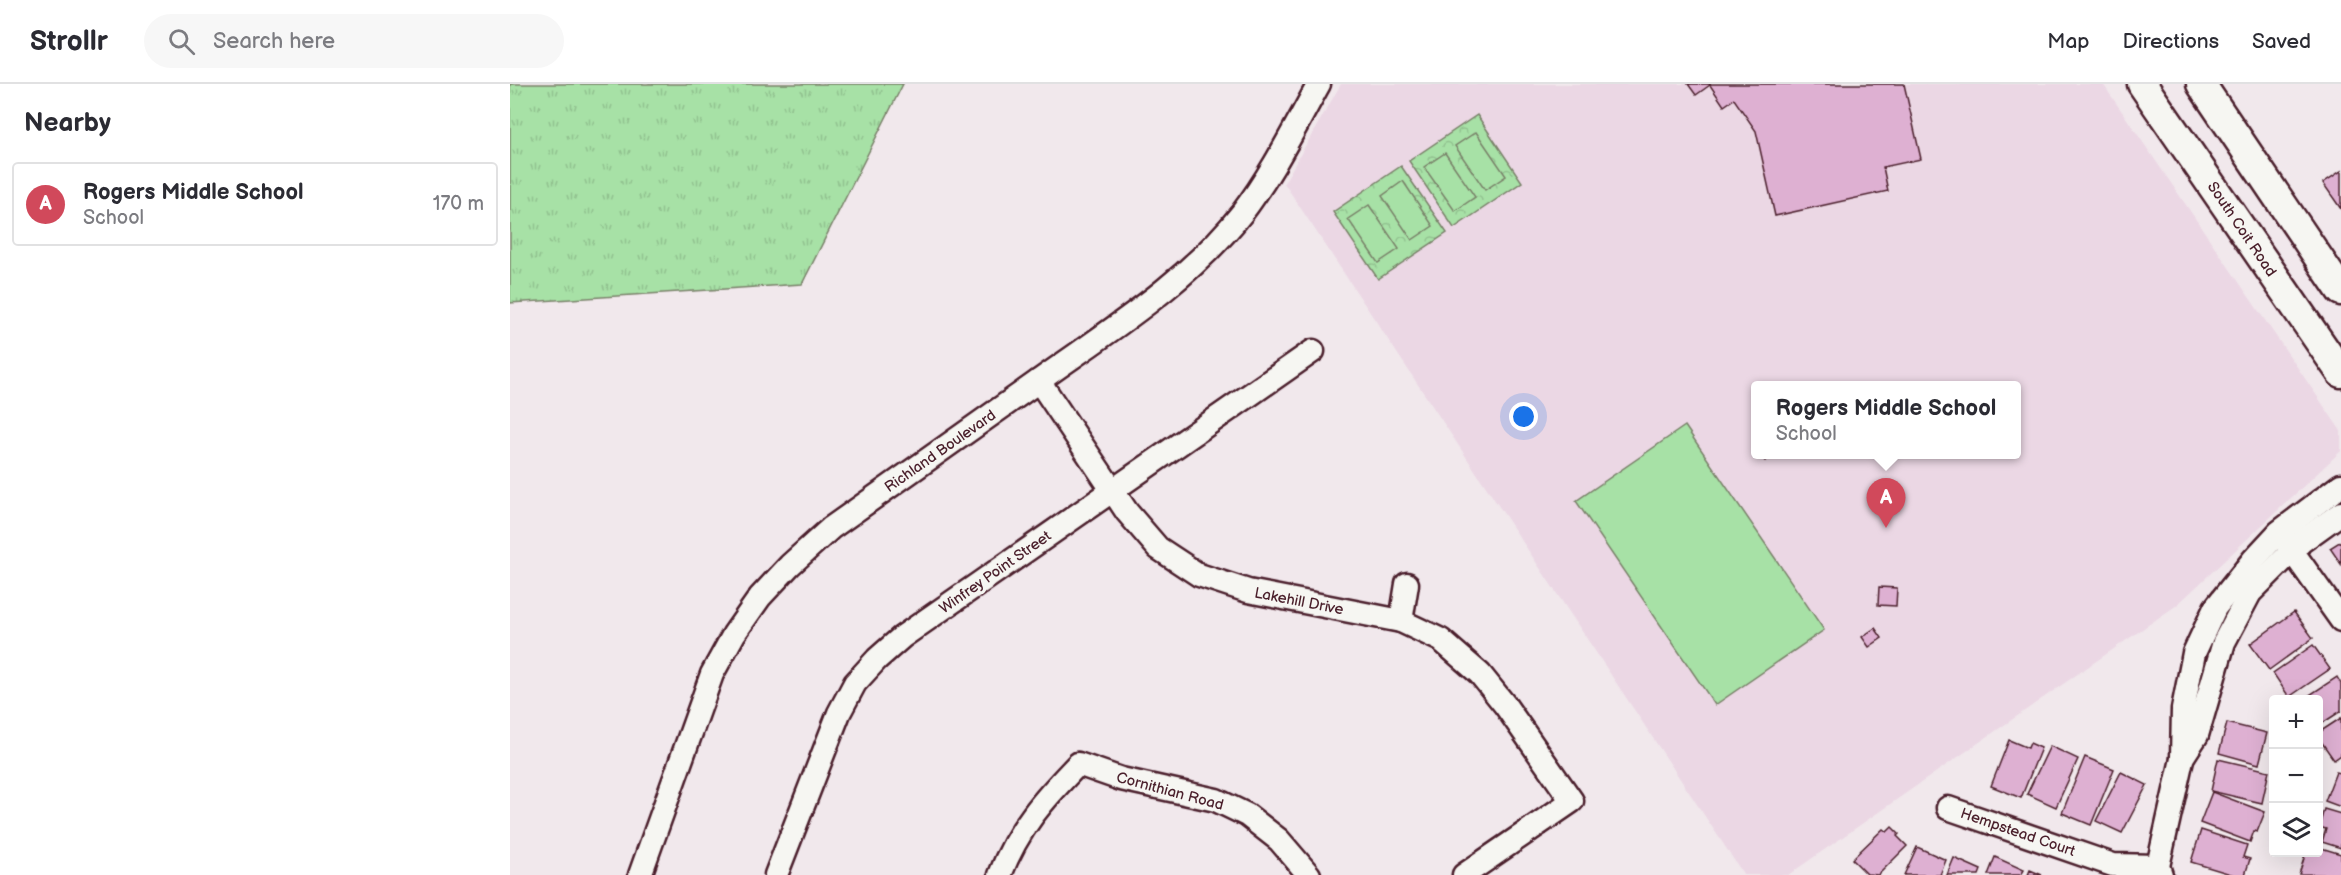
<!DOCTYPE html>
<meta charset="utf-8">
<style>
body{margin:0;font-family:"Balsamiq Sans",sans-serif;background:#f7f7f7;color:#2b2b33}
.controls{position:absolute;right:18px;bottom:18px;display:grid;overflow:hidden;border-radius:6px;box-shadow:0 6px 24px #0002}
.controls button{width:54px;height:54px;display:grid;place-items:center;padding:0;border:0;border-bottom:2px solid #e1e1e2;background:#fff;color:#2b2b33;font:30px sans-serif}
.you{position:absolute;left:1014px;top:333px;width:21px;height:21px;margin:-15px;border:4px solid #fff;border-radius:50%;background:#1a73e8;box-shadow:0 0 0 9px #1a73e833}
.badge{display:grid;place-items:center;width:39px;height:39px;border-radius:50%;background:#d1495b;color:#fff;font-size:20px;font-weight:700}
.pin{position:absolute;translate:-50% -50px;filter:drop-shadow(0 2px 3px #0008)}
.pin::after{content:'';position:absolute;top:32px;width:21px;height:18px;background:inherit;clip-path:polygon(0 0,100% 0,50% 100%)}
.popup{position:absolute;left:1241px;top:297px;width:270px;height:78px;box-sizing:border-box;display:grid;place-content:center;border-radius:6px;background:#fff;filter:drop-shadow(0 2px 4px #0005);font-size:20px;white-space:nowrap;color:#7c7c81}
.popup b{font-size:22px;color:#2b2b33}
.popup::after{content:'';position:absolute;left:50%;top:100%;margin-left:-12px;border:12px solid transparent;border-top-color:#fff}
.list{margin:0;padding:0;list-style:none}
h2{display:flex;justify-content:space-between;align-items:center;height:78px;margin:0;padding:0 24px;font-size:26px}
h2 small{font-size:20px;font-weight:400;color:#7c7c81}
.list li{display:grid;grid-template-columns:39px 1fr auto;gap:18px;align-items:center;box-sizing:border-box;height:84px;margin:0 12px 12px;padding:0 12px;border:2px solid #e1e1e2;border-radius:6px}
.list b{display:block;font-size:22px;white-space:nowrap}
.list p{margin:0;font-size:20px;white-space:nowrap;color:#7c7c81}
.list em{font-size:20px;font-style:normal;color:#7c7c81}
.icon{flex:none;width:33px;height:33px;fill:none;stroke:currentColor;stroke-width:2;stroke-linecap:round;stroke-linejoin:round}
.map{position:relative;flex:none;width:1831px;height:791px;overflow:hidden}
header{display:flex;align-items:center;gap:36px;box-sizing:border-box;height:84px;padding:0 30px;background:#fff;border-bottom:2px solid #e1e1e2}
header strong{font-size:28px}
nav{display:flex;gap:33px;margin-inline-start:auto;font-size:21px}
.search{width:420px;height:54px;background:#f7f7f7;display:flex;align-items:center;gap:15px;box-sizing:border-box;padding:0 21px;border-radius:33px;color:#7c7c81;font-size:22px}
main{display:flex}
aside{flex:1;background:#fff}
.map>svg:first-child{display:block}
.built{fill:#ebd7e4;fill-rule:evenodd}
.grass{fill:url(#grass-tufts);stroke:#788068;stroke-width:1.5}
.park{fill:url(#park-crowns);stroke:#788068;stroke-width:1.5}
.garden{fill:#a7e1a6;stroke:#788068;stroke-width:1.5}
.building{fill:#deb0d2;stroke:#4a1f2b;stroke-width:1.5}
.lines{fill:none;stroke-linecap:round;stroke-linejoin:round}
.minor-casing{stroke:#4a1f2b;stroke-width:27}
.major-casing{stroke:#4a1f2b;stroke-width:33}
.minor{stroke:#f6f6f2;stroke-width:22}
.major{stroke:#f6f6f2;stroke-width:28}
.labels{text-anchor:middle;stroke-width:6;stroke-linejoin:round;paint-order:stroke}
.street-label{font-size:15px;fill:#4a1f2b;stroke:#f6f6f2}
</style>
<header>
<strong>Strollr</strong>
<div class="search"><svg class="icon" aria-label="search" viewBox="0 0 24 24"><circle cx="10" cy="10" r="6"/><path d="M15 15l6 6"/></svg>Search here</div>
<nav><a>Map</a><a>Directions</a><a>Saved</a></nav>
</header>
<main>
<aside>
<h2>Nearby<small></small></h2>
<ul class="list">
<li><span class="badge">A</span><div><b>Rogers Middle School</b><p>School</p></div><em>170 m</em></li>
</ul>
</aside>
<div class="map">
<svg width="1831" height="791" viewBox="0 0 1831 791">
<defs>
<pattern id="grass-tufts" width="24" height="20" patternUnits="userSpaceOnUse" patternTransform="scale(1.5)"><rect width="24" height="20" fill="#a7e1a6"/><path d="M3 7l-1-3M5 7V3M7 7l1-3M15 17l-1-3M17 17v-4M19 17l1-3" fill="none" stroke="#91c18f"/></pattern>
<pattern id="park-crowns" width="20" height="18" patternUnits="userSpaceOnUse" patternTransform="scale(1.5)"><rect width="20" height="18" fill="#a7e1a6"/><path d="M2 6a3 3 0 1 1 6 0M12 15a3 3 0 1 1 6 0" fill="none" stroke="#91c18f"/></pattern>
</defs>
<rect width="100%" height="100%" fill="#f1e8ec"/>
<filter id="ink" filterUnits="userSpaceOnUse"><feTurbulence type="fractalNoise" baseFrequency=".0167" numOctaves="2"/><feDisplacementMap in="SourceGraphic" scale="12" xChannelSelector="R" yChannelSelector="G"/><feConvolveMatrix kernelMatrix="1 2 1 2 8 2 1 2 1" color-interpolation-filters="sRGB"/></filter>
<g filter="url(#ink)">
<path class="built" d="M831 0H1593L1831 347V367L1667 521 1278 791H1234L774 99ZM1246 302H1506V370H1246Z"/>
<polygon class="grass" points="0,0 393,0 292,200 0,219"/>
<g class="park">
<polygon points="967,31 1012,98 944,144 899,77"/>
<polygon points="891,82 937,149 868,195 823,128"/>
</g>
<g class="garden">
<polygon points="966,48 996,92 975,106 945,62"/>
<polygon points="935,69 965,113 945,127 914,83"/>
<polygon points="893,97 923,142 902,156 872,112"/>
<polygon points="859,121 889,165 868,179 838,135"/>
<polygon points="1175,342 1314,546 1205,621 1066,417"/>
</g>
<g class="building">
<polygon points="1178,0 1394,0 1411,75 1373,83 1378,107 1265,132 1246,47 1224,15 1214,22 1200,1 1186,11"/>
<polygon points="1831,87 1831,125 1813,99"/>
<polygon points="1250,370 1265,370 1255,377"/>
<polygon points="1831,457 1831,480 1820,464"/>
<polygon points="1369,503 1387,504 1386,522 1368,521"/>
<polygon points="1784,528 1803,554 1759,586 1740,560"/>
<polygon points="1365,544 1372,554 1359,563 1352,553"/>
<polygon points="1803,561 1820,585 1779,613 1763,589"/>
<polygon points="1827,593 1831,600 1831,627 1808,642 1808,616 1792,616"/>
<polygon points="1831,634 1831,671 1824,676 1808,653 1808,649"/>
<polygon points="1717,639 1757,649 1749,680 1709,669"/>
<polygon points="1499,656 1518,664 1520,659 1531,664 1511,714 1481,702"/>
<polygon points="1540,662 1568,675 1546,723 1517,710"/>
<polygon points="1575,673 1604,685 1581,741 1552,729"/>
<polygon points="1708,675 1759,687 1752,719 1701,707"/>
<polygon points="1611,688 1637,701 1612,749 1586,737"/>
<polygon points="1826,688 1831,689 1831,723 1815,717"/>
<polygon points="1702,708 1755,728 1747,748 1744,747 1740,758 1690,739"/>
<polygon points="1814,725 1831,730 1831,764 1812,758 1816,745 1809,743"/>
<polygon points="1382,743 1389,750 1387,752 1397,762 1368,791 1357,790 1342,775 1373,745 1377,748"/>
<polygon points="1691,746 1737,761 1733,773 1740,775 1735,791 1724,791 1681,778"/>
<polygon points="1407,763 1436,776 1430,791 1394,791"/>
<polygon points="1808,763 1831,770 1831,791 1789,790 1796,768 1808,768"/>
<polygon points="1485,773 1514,786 1511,791 1478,791"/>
<polygon points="1444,774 1471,786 1469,791 1437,791"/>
<polygon points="1520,786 1532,791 1518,791"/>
</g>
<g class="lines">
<defs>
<g id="minor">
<polyline points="529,297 617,428 648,464 689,491 738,507 891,537 931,556 970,590 995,621 1062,717 954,791"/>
<polyline points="1773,454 1831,536"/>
<polyline points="891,537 897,500"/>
<polyline points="1672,674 1687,651 1714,558 1740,509 1792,457 1831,429"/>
<polyline points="1438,724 1603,781 1648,782"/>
<path d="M130 791 202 590 224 550 250 513 280 481 321 444C394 392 467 340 540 289 608 241 680 195 732 129 762 90 785 43 809 0"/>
<polyline points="266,791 329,629 345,599 367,575 392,553 803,267"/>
<path d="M490 791C508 744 534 715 568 680L611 695 706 716 737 731 769 756 799 791"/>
<polyline points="1651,791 1648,782 1672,675 1673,625 1684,569 1705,524 1743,476 1769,448 1831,401"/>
</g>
<g id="major">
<polyline points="1632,0 1831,289"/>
<polyline points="1691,0 1831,207"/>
</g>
</defs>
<use href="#minor" class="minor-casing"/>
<use href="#major" class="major-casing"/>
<use href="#minor" class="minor"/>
<use href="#major" class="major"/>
</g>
</g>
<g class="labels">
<g class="street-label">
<text transform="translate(1732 145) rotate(56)" y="5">South Coit Road</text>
<text transform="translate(430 367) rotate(-35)" y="5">Richland Boulevard</text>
<text transform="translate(485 488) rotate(-35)" y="5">Winfrey Point Street</text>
<text transform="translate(789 517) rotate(11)" y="5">Lakehill Drive</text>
<text transform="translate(660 707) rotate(15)" y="5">Cornithian Road</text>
<text transform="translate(1508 748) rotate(19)" y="5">Hempstead Court</text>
</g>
</g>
</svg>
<div class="controls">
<button>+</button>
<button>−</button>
<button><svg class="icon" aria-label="layers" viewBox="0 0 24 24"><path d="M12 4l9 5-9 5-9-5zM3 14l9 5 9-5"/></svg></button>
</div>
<div class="you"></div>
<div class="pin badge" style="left:1376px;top:444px">A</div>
<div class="popup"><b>Rogers Middle School</b>School</div>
</div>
</main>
